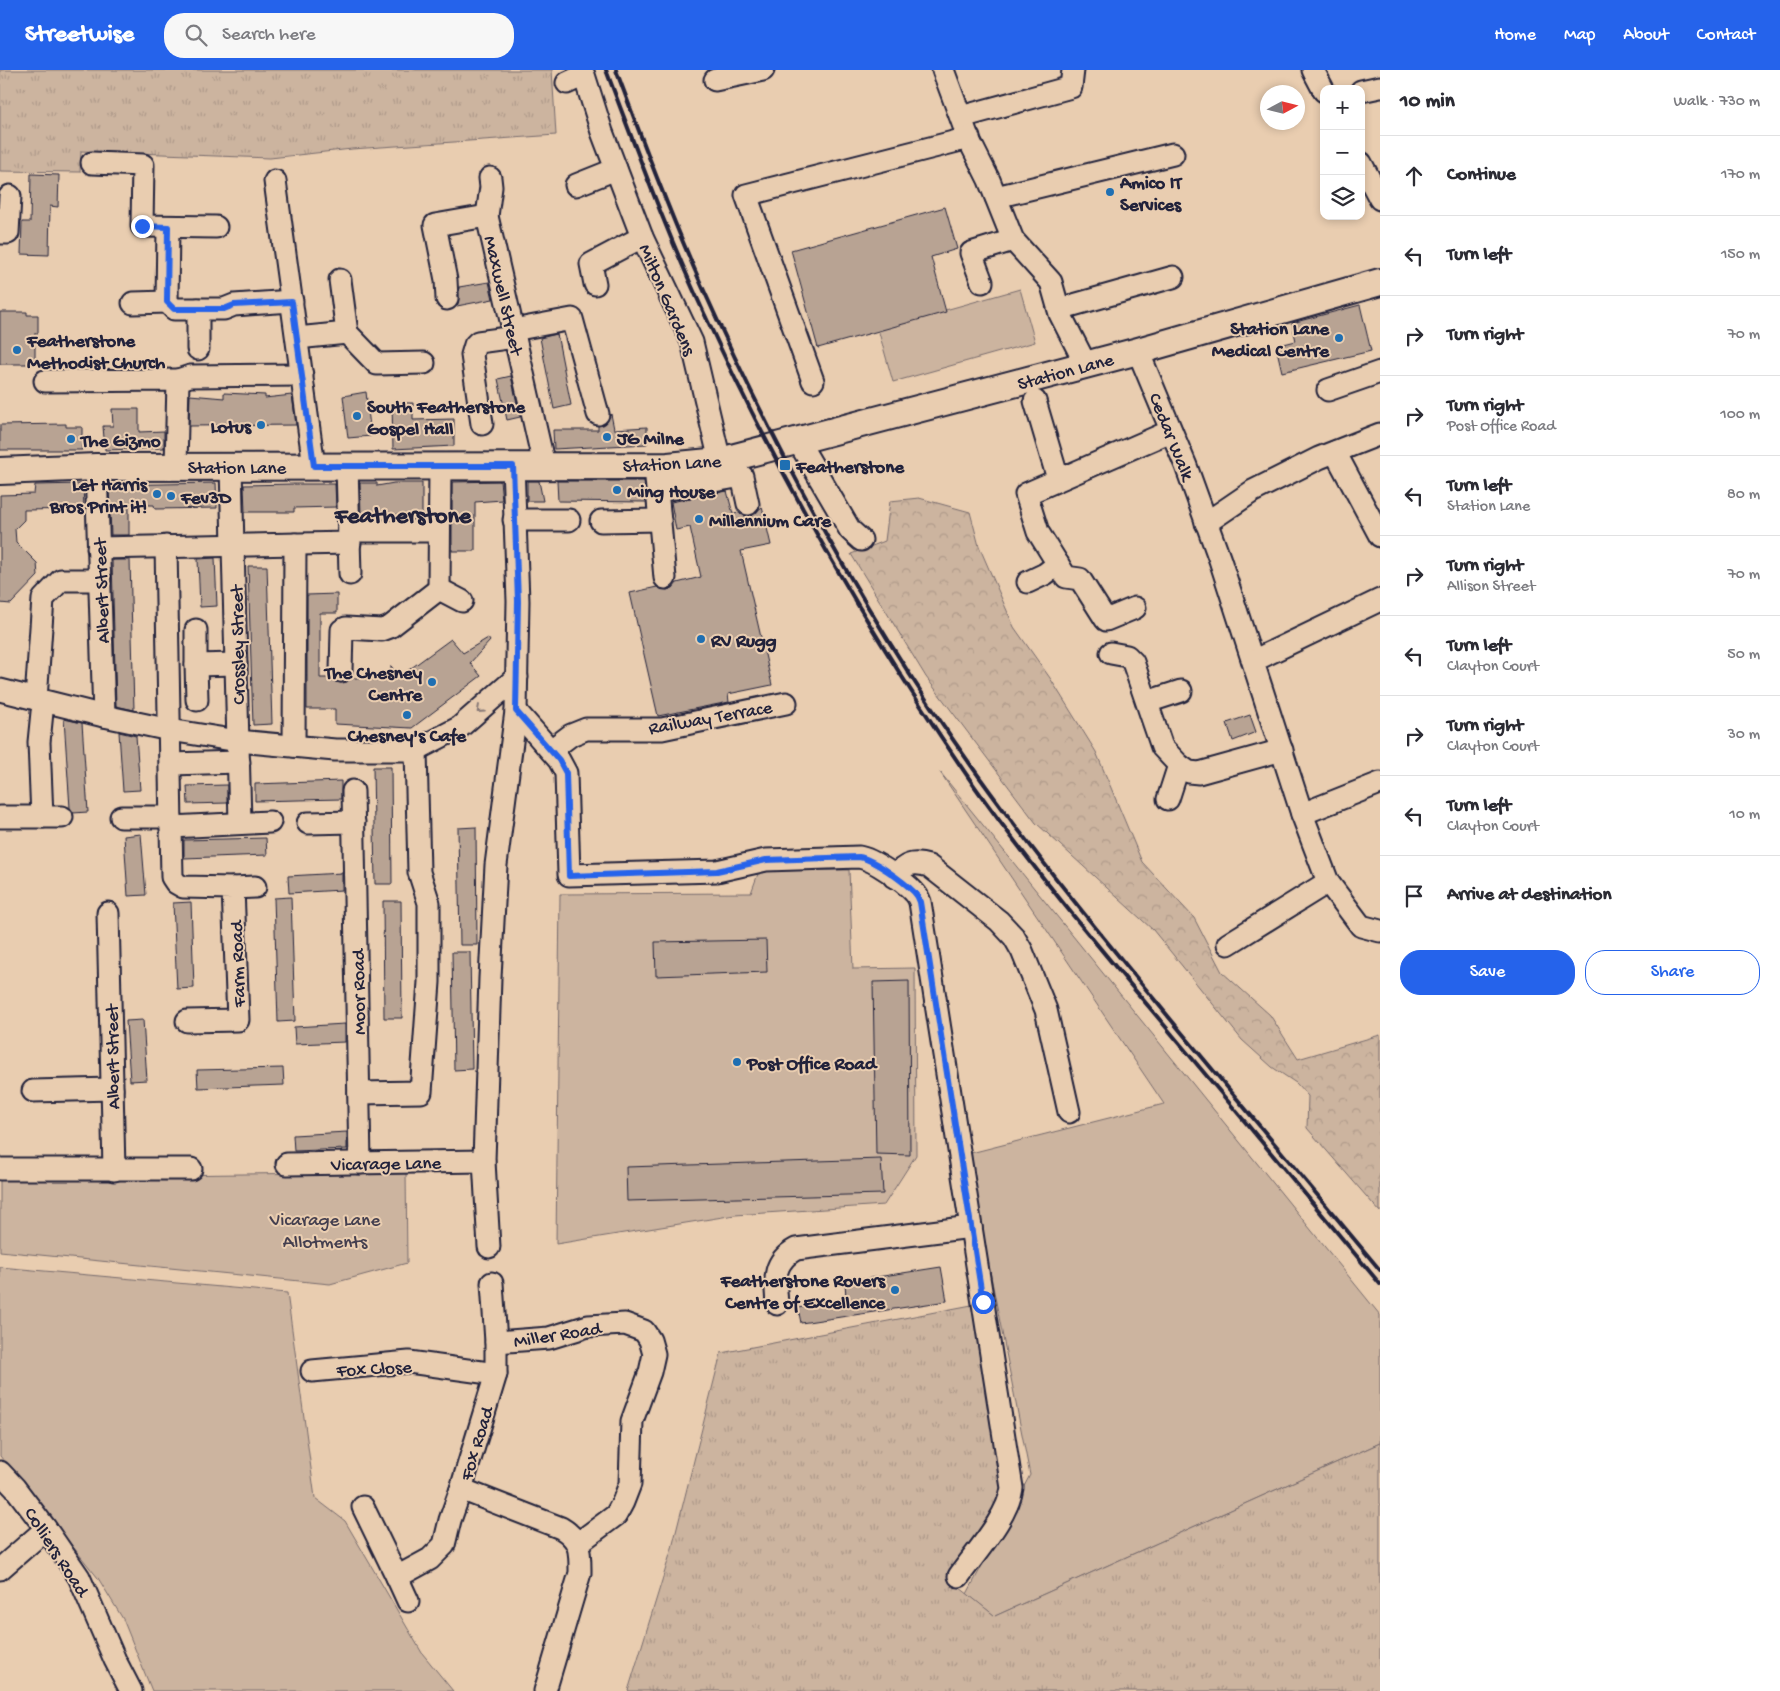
<!DOCTYPE html>
<meta charset="utf-8">
<style>
body{margin:0;font-family:"Gochi Hand",sans-serif;background:#f7f7f7;color:#2b2b33}
.controls{position:absolute;right:15px;top:15px;display:grid;overflow:hidden;border-radius:10px;box-shadow:0 2px 8px #0003}
.controls button{width:45px;height:45px;display:grid;place-items:center;padding:0;border:0;border-bottom:1px solid #e1e1e2;background:#fff;color:#2b2b33;font:25px sans-serif}
.compass{position:absolute;left:1260px;top:15px;width:45px;height:45px;border-radius:50%;background:#fff;box-shadow:0 2px 8px #0003;rotate:83deg}
.stop{position:absolute;width:15px;height:15px;margin:-11px;border:4px solid #2563eb;border-radius:50%;background:#fff}
.stop.end{background:#2563eb;border-color:#fff;box-shadow:0 1px 5px #0008}
.list{margin:0;padding:0;list-style:none}
h2{display:flex;justify-content:space-between;align-items:center;height:65px;margin:0;padding:0 20px;font-size:21px}
h2 small{font-size:16px;font-weight:400;color:#7c7c81}
.list li{display:grid;grid-template-columns:32px 1fr auto;gap:15px;align-items:center;box-sizing:border-box;height:80px;padding:0 20px;border-top:1px solid #e1e1e2}
.list b{display:block;font-size:19px;white-space:nowrap}
.list p{margin:0;font-size:16px;white-space:nowrap;color:#7c7c81}
.list em{font-size:16px;font-style:normal;color:#7c7c81}
.actions{display:flex;gap:10px;padding:15px 20px}
.actions a{flex:1;padding:11px 0;border:1px solid #2563eb;border-radius:20px;text-align:center;font-size:18px;color:#2563eb}
.actions .main{background:#2563eb;color:#fff}
.icon{flex:none;width:28px;height:28px;fill:none;stroke:currentColor;stroke-width:2;stroke-linecap:round;stroke-linejoin:round}
.map{position:relative;flex:none;width:1380px;height:1621px;overflow:hidden}
header{display:flex;align-items:center;gap:30px;box-sizing:border-box;height:70px;padding:0 25px;background:#2563eb;color:#fff}
header strong{font-size:24px}
nav{display:flex;gap:28px;margin-inline-start:auto;font-size:18px}
.search{width:350px;height:45px;background:#f7f7f7;display:flex;align-items:center;gap:12px;box-sizing:border-box;padding:0 18px;border-radius:20px;color:#7c7c81;font-size:19px}
main{display:flex}
aside{flex:1;background:#fff}
.map>svg:first-child{display:block}
.green{fill:#ccb49f;stroke:#776b6d}
.forest{fill:url(#forest-crowns);stroke:#776b6d}
.park{fill:url(#park-tufts);stroke:#776b6d}
.building{fill:#b8a393;stroke:#22223b}
.lines{fill:none;stroke-linecap:round;stroke-linejoin:round}
.minor-casing{stroke:#22223b;stroke-width:25}
.major-casing{stroke:#22223b;stroke-width:30}
.minor{stroke:#e9cdb0;stroke-width:21}
.major{stroke:#e9cdb0;stroke-width:26}
.rail{stroke:#22223b;stroke-width:4}
.oneway{stroke:#867876}
.route{stroke:#2563eb;stroke-width:6}
.poi-dot{fill:#1f6fb2;stroke:#e9cdb0;stroke-width:2}
.labels{text-anchor:middle;stroke-width:4;stroke-linejoin:round;paint-order:stroke}
.poi-label{font-size:19px;font-weight:bold;fill:#22223b;stroke:#e9cdb0;text-anchor:start}
.street-label{font-size:19px;fill:#22223b;stroke:#e9cdb0}
.park-label{font-size:19px;fill:#443f4f;stroke:#e9cdb0}
.district-label{font-size:24px;font-weight:bold;fill:#22223b;stroke:#e9cdb0}
</style>
<header>
<strong>Streetwise</strong>
<div class="search"><svg class="icon" aria-label="search" viewBox="0 0 24 24"><circle cx="10" cy="10" r="6"/><path d="M15 15l6 6"/></svg>Search here</div>
<nav><a>Home</a><a>Map</a><a>About</a><a>Contact</a></nav>
</header>
<main>
<div class="map">
<svg width="1380" height="1621" viewBox="0 0 1380 1621">
<defs>
<pattern id="forest-crowns" width="20" height="18" patternUnits="userSpaceOnUse" patternTransform="scale(1.25)"><rect width="20" height="18" fill="#ccb49f"/><path d="M2 6a3 3 0 1 1 6 0M12 15a3 3 0 1 1 6 0" fill="none" stroke="#af9a8a"/></pattern>
<pattern id="park-tufts" width="24" height="20" patternUnits="userSpaceOnUse" patternTransform="scale(1.25)"><rect width="24" height="20" fill="#ccb49f"/><path d="M3 7l-1-3M5 7V3M7 7l1-3M15 17l-1-3M17 17v-4M19 17l1-3" fill="none" stroke="#af9a8a"/></pattern>
</defs>
<rect width="100%" height="100%" fill="#e9cdb0"/>
<filter id="ink" filterUnits="userSpaceOnUse"><feTurbulence type="fractalNoise" baseFrequency=".02" numOctaves="2"/><feDisplacementMap in="SourceGraphic" scale="10" xChannelSelector="R" yChannelSelector="G"/><feConvolveMatrix kernelMatrix="1 2 1 2 8 2 1 2 1" color-interpolation-filters="sRGB"/></filter>
<g filter="url(#ink)">
<g class="green">
<polygon points="1020,219 1035,272 893,312 878,259"/>
<polygon points="940,702 1380,1245 1380,1373 995,1546 967,1524 1030,1405 967,1084 1164,1034"/>
<polygon points="849,800 853,899 915,898 916,1085 884,1135 735,1145 556,1174 560,824 751,823 759,801"/>
<polygon points="406,1102 407,1193 330,1214 0,1181 0,1107"/>
<polygon points="0,1197 287,1223 315,1428 345,1451 422,1583 453,1621 152,1621 123,1549 98,1508 0,1386"/>
</g>
<polygon class="forest" points="919,428 970,442 979,476 1014,557 1050,608 1096,682 1142,792 1194,848 1222,902 1270,945 1298,989 1380,965 1380,1142 1307,1058 1308,1026 1296,1013 1272,997 1242,970 1153,860 1036,753 926,607 851,484 885,471 890,431"/>
<g class="park">
<polygon points="0,0 552,0 556,65 352,79 270,88 81,81 80,102 0,101"/>
<polygon points="977,1234 1005,1419 949,1509 995,1546 1380,1373 1380,1621 628,1621 672,1478 721,1283"/>
</g>
<g class="building">
<polygon points="31,104 59,105 58,137 50,136 49,185 21,184 22,152 30,152"/>
<polygon points="945,137 957,179 931,187 946,242 818,278 791,180"/>
<polygon points="489,212 493,229 457,236 459,229 459,217"/>
<polygon points="1360,235 1371,281 1282,302 1276,276 1296,271 1292,253"/>
<polygon points="0,242 27,242 27,245 38,245 38,263 35,263 35,294 0,294"/>
<polygon points="557,264 571,335 554,339 540,268"/>
<polygon points="511,306 520,347 507,350 498,309"/>
<polygon points="366,322 371,366 348,368 343,326"/>
<polygon points="224,323 265,325 265,328 292,325 296,355 189,356 190,325 224,328"/>
<polygon points="392,333 413,333 413,350 454,349 454,376 393,379"/>
<polygon points="112,339 139,339 139,362 164,361 164,378 105,380 103,356 113,356"/>
<polygon points="611,344 614,359 647,357 647,374 554,379 553,360 598,360 598,356 606,353"/>
<polygon points="66,354 66,357 82,357 82,380 0,380 0,355"/>
<polygon points="500,411 502,430 475,432 475,481 452,481 452,412"/>
<polygon points="527,411 539,411 543,431 527,431"/>
<polygon points="557,411 644,411 646,432 558,431"/>
<polygon points="216,413 217,438 155,439 154,435 129,435 129,465 111,465 109,415"/>
<polygon points="360,413 377,413 377,416 394,413 422,413 422,448 405,448 405,445 361,444"/>
<polygon points="83,414 84,439 24,440 24,450 15,459 16,472 37,493 38,506 11,534 0,533 0,425 34,424 35,415"/>
<polygon points="294,414 335,414 336,437 294,438 294,442 245,442 244,415"/>
<polygon points="727,421 733,444 739,443 745,446 751,446 762,437 771,475 741,481 772,615 728,624 729,632 658,646 630,523 657,517 667,520 673,518 677,513 701,507 690,457 676,460 671,432"/>
<polygon points="215,488 217,536 200,537 198,489"/>
<polygon points="112,490 130,490 134,640 116,636"/>
<polygon points="248,496 267,496 272,654 253,655"/>
<polygon points="337,524 337,543 320,543 320,608 331,608 335,612 341,613 347,612 351,608 391,608 391,596 399,607 451,569 463,583 488,568 490,571 470,593 481,606 412,658 335,654 335,639 307,639 307,525"/>
<polygon points="1250,645 1256,662 1233,671 1227,653"/>
<polygon points="64,649 82,653 88,742 73,743 70,738"/>
<polygon points="119,662 136,666 140,720 123,721"/>
<polygon points="373,697 391,697 392,814 375,814"/>
<polygon points="341,711 341,729 255,731 255,714"/>
<polygon points="227,715 227,733 188,734 187,716"/>
<polygon points="476,757 477,875 460,875 458,758"/>
<polygon points="141,764 146,825 128,826 124,766"/>
<polygon points="266,768 267,785 184,788 184,770"/>
<polygon points="342,803 342,820 289,823 288,806"/>
<polygon points="291,827 295,951 278,952 274,828"/>
<polygon points="383,831 401,831 402,948 384,948"/>
<polygon points="191,832 194,918 177,919 173,833"/>
<polygon points="766,870 767,902 656,906 655,872"/>
<polygon points="452,882 470,882 472,999 454,1000"/>
<polygon points="909,911 910,1085 876,1084 873,912"/>
<polygon points="143,950 147,1010 130,1011 126,951"/>
<polygon points="345,954 345,972 295,974 294,957"/>
<polygon points="283,998 284,1015 198,1018 197,1000"/>
<polygon points="347,1062 347,1079 294,1081 293,1065"/>
<polygon points="881,1089 883,1124 627,1131 626,1097"/>
<polygon points="941,1197 947,1231 801,1253 798,1238 846,1228 845,1212"/>
</g>
<g class="lines">
<defs>
<g id="minor">
<polyline points="943,0 969,70 989,110 1013,170 1051,212 1060,244 1086,295"/>
<polyline points="1313,0 1324,21"/>
<polyline points="715,10 763,0"/>
<polyline points="567,13 584,5 602,62 642,167 692,272 720,391"/>
<polyline points="1361,21 1380,17"/>
<polyline points="961,47 1071,17 1073,0"/>
<polyline points="92,93 143,95 142,156 216,157"/>
<polyline points="1361,93 1380,129"/>
<polyline points="490,108 491,117 487,146 544,395"/>
<polyline points="275,111 314,396"/>
<polyline points="576,115 616,99"/>
<polyline points="996,127 1173,84"/>
<polyline points="168,157 167,232 174,239 224,239 234,235 292,231"/>
<polyline points="0,163 8,163 10,126"/>
<polyline points="340,210 347,263"/>
<polyline points="982,212 971,183 1013,170"/>
<polyline points="595,214 591,194 642,167"/>
<polyline points="447,229 446,210 435,155 487,146"/>
<polyline points="133,233 167,232"/>
<polyline points="198,239 198,279"/>
<polyline points="1059,239 1173,207"/>
<polyline points="513,260 572,249 598,344"/>
<polyline points="297,268 347,263 377,294 424,293"/>
<polyline points="1138,281 1186,396 1220,490 1302,744 1328,812 1361,856 1380,861"/>
<polyline points="178,310 190,306 302,305"/>
<polyline points="45,311 178,310 176,397"/>
<polyline points="813,311 746,125 969,68"/>
<polyline points="1328,320 1380,302"/>
<polyline points="1035,331 1058,409"/>
<polyline points="482,354 472,285 475,275 478,272 515,267"/>
<polyline points="798,371 850,460 861,470"/>
<polyline points="1335,382 1380,466"/>
<polyline points="347,396 350,504"/>
<polyline points="96,397 104,646"/>
<polyline points="231,397 240,753"/>
<polyline points="656,408 665,508"/>
<polyline points="658,421 742,406 748,434"/>
<polyline points="514,450 569,450"/>
<polyline points="601,451 660,450"/>
<polyline points="1206,453 1253,421 1319,388 1380,364"/>
<polyline points="349,461 439,461"/>
<polyline points="166,476 171,757"/>
<polyline points="98,478 350,473"/>
<polyline points="1028,512 1045,504 1058,494"/>
<polyline points="439,519 440,395"/>
<polyline points="1135,538 1106,550 1080,509 1066,507 1038,462 1026,424 1171,361"/>
<polyline points="196,560 196,595 236,594"/>
<polyline points="1111,583 1127,586 1133,592 1162,677 1179,695 1189,702 1199,703 1282,680"/>
<polyline points="1253,591 1380,530"/>
<polyline points="196,595 197,630"/>
<polyline points="341,601 342,560 346,558 382,560 390,557 439,519 462,531"/>
<polyline points="0,620 104,646 170,660 238,671 335,680 416,680 460,657 517,607"/>
<polyline points="36,629 43,529 61,510 99,510"/>
<polyline points="1147,632 1181,621"/>
<path d="M516 641 559 690 566 703 569 805 717 801 766 790 859 787C873 789 904 811 914 822 917 825 919 829 920 832L1012 1418C1008 1447 976 1482 959 1506"/>
<polyline points="294,676 295,474"/>
<polyline points="551,680 571,665 586,659 662,659 786,633"/>
<polyline points="171,694 239,692"/>
<polyline points="353,721 360,1093"/>
<polyline points="1168,729 1179,695"/>
<polyline points="1302,744 1380,713"/>
<polyline points="0,747 62,747"/>
<polyline points="42,747 39,672 42,642"/>
<polyline points="121,747 171,747"/>
<polyline points="308,753 354,752"/>
<path d="M894 807C905 794 912 791 929 796L999 851 1014 867 1022 881 1046 940 1069 1042"/>
<polyline points="233,818 255,817"/>
<polyline points="108,843 114,1100"/>
<polyline points="1228,874 1328,812"/>
<polyline points="187,951 238,950 233,818 183,817 176,813 172,807 171,757 270,752"/>
<polyline points="33,1021 112,1019"/>
<polyline points="359,1023 421,1022 429,912 429,833 419,802 416,680"/>
<polyline points="287,1094 484,1091"/>
<polyline points="0,1099 191,1099"/>
<polyline points="489,1177 484,1091 490,908 496,795 516,641 518,531 513,395"/>
<path d="M777 1234C775 1210 772 1192 796 1179L971 1157"/>
<polyline points="496,1272 549,1268 588,1256 625,1254 644,1261 650,1270 654,1284 650,1302 632,1351 630,1414 623,1432 616,1445 577,1474"/>
<polyline points="312,1301 409,1292 496,1304"/>
<polyline points="0,1402 15,1418 44,1456 79,1507 115,1590 131,1621"/>
<path d="M461 1419 561 1458C581 1470 580 1481 580 1503L545 1621"/>
<polyline points="363,1437 397,1507"/>
<polyline points="0,1499 46,1459"/>
<polyline points="408,1531 397,1507 430,1489 444,1475 450,1450 461,1419 496,1304 496,1272 492,1213"/>
</g>
<polyline id="major" points="0,401 96,397 668,396 720,391 1138,281 1380,212"/>
</defs>
<use href="#minor" class="minor-casing"/>
<use href="#major" class="major-casing"/>
<use href="#minor" class="minor"/>
<use href="#major" class="major"/>
<g class="rail">
<path d="M606 0C637 81 667 164 704 243 780 408 872 568 975 717 1035 802 1103 882 1170 962 1240 1046 1310 1129 1380 1214"/>
<path d="M616 0C643 72 670 144 701 214 778 386 870 555 980 708 1042 794 1110 876 1177 957 1245 1038 1312 1119 1380 1200"/>
</g>
</g>
<defs><path id="oneway-chevron" d="M-2-3.5L2.5 0L-2 3.5" fill="none" stroke-width="1.6" stroke-linecap="round" stroke-linejoin="round" transform="scale(1.25)"/></defs>
<use class="oneway" href="#oneway-chevron" transform="translate(480 640) rotate(138)"/>
</g>
<g class="lines" filter="url(#ink)">
<path class="route" d="M142 156 168 157 167 232 174 239H224L234 235 292 232 314 396H513L518 531 516 641 559 690 566 703 569 806 717 801 766 790 859 787C873 789 903 811 914 822 917 825 919 829 920 832L983 1232"/>
</g>
<g class="poi-dot">
<circle cx="1110" cy="122" r="5"/>
<circle cx="1339" cy="268" r="5"/>
<circle cx="17" cy="280" r="5"/>
<circle cx="357" cy="346" r="5"/>
<circle cx="261" cy="355" r="5"/>
<circle cx="607" cy="367" r="5"/>
<circle cx="71" cy="369" r="5"/>
<rect x="779" y="389" width="12" height="12" rx="2.5"/>
<circle cx="617" cy="420" r="5"/>
<circle cx="157" cy="424" r="5"/>
<circle cx="171" cy="426" r="5"/>
<circle cx="699" cy="449" r="5"/>
<circle cx="701" cy="569" r="5"/>
<circle cx="432" cy="612" r="5"/>
<circle cx="407" cy="645" r="5"/>
<circle cx="737" cy="992" r="5"/>
<circle cx="895" cy="1220" r="5"/>
</g>
<g class="labels">
<g class="poi-label">
<text x="1120" y="118">Amico IT<tspan x="1120" dy="22">Services</tspan></text>
<text x="1329" y="264" text-anchor="end">Station Lane<tspan x="1329" dy="22">Medical Centre</tspan></text>
<text x="27" y="276">Featherstone<tspan x="27" dy="22">Methodist Church</tspan></text>
<text x="367" y="342">South Featherstone<tspan x="367" dy="22">Gospel Hall</tspan></text>
<text x="251" y="362" text-anchor="end">Lotus</text>
<text x="617" y="374">JG Milne</text>
<text x="81" y="376">The Gizmo</text>
<text x="796" y="402">Featherstone</text>
<text x="147" y="420" text-anchor="end">Let Harris<tspan x="147" dy="22">Bros Print it!</tspan></text>
<text x="627" y="427">Ming House</text>
<text x="181" y="433">Fev3D</text>
<text x="709" y="456">Millennium Care</text>
<text x="711" y="576">RV Rugg</text>
<text x="422" y="608" text-anchor="end">The Chesney<tspan x="422" dy="22">Centre</tspan></text>
<text x="407" y="671" text-anchor="middle">Chesney's Cafe</text>
<text x="747" y="999">Post Office Road</text>
<text x="885" y="1216" text-anchor="end">Featherstone Rovers<tspan x="885" dy="22">Centre of Excellence</tspan></text>
</g>
<g class="street-label">
<text transform="translate(505 225) rotate(77)" y="7">Maxwell Street</text>
<text transform="translate(669 229) rotate(67)" y="7">Milton Gardens</text>
<text transform="translate(1065 300) rotate(-15)" y="7">Station Lane</text>
<text transform="translate(1173 366) rotate(68)" y="7">Cedar Walk</text>
<text transform="translate(672 392) rotate(-3)" y="7">Station Lane</text>
<text x="237" y="403">Station Lane</text>
<text transform="translate(100 521) rotate(-92)" y="7">Albert Street</text>
<text transform="translate(236 575) rotate(-91)" y="7">Crossley Street</text>
<text transform="translate(710 646) rotate(-10)" y="7">Railway Terrace</text>
<text transform="translate(236 894) rotate(-92)" y="7">Farm Road</text>
<text transform="translate(357 922) rotate(-91)" y="7">Moor Road</text>
<text transform="translate(111 987) rotate(-91)" y="7">Albert Street</text>
<text transform="translate(386 1092) rotate(-1)" y="7">Vicarage Lane</text>
<text transform="translate(557 1263) rotate(-9)" y="7">Miller Road</text>
<text transform="translate(374 1297) rotate(-3)" y="7">Fox Close</text>
<text transform="translate(475 1373) rotate(-73)" y="7">Fox Road</text>
<text transform="translate(58 1481) rotate(57)" y="7">Colliers Road</text>
</g>
<g class="park-label">
<text x="325" y="1155">Vicarage Lane<tspan x="325" dy="22">Allotments</tspan></text>
</g>
<g class="district-label">
<text x="403" y="452">Featherstone</text>
</g>
</g>
</svg>
<div class="controls">
<button>+</button>
<button>−</button>
<button><svg class="icon" aria-label="layers" viewBox="0 0 24 24"><path d="M12 4l9 5-9 5-9-5zM3 14l9 5 9-5"/></svg></button>
</div>
<svg class="compass" viewBox="-18 -18 36 36"><path d="M0-13l5 13h-10z" fill="#e53935"/><path d="M0 13l5-13h-10z" fill="#7c7c81"/></svg>
<div class="stop" style="left:983px;top:1232px"></div>
<div class="stop end" style="left:142px;top:156px"></div>
</div>
<aside>
<h2>10 min<small>Walk · 730 m</small></h2>
<ul class="list">
<li><svg class="icon" aria-label="ahead" viewBox="0 0 24 24"><path d="M12 20V5M6 11l6-6 6 6"/></svg><div><b>Continue</b></div><em>170 m</em></li>
<li><svg class="icon" aria-label="left" viewBox="0 0 24 24"><path d="M17 20v-9H6M10 6l-5 5 5 5"/></svg><div><b>Turn left</b></div><em>150 m</em></li>
<li><svg class="icon" aria-label="right" viewBox="0 0 24 24"><path d="M7 20v-9h11M14 6l5 5-5 5"/></svg><div><b>Turn right</b></div><em>70 m</em></li>
<li><svg class="icon" aria-label="right" viewBox="0 0 24 24"><path d="M7 20v-9h11M14 6l5 5-5 5"/></svg><div><b>Turn right</b><p>Post Office Road</p></div><em>100 m</em></li>
<li><svg class="icon" aria-label="left" viewBox="0 0 24 24"><path d="M17 20v-9H6M10 6l-5 5 5 5"/></svg><div><b>Turn left</b><p>Station Lane</p></div><em>80 m</em></li>
<li><svg class="icon" aria-label="right" viewBox="0 0 24 24"><path d="M7 20v-9h11M14 6l5 5-5 5"/></svg><div><b>Turn right</b><p>Allison Street</p></div><em>70 m</em></li>
<li><svg class="icon" aria-label="left" viewBox="0 0 24 24"><path d="M17 20v-9H6M10 6l-5 5 5 5"/></svg><div><b>Turn left</b><p>Clayton Court</p></div><em>50 m</em></li>
<li><svg class="icon" aria-label="right" viewBox="0 0 24 24"><path d="M7 20v-9h11M14 6l5 5-5 5"/></svg><div><b>Turn right</b><p>Clayton Court</p></div><em>30 m</em></li>
<li><svg class="icon" aria-label="left" viewBox="0 0 24 24"><path d="M17 20v-9H6M10 6l-5 5 5 5"/></svg><div><b>Turn left</b><p>Clayton Court</p></div><em>10 m</em></li>
<li><svg class="icon" aria-label="arrive" viewBox="0 0 24 24"><path d="M6 21V4h12l-3 4 3 4H6"/></svg><div><b>Arrive at destination</b></div></li>
</ul>
<div class="actions"><a class="main">Save</a><a>Share</a></div>
</aside>
</main>
